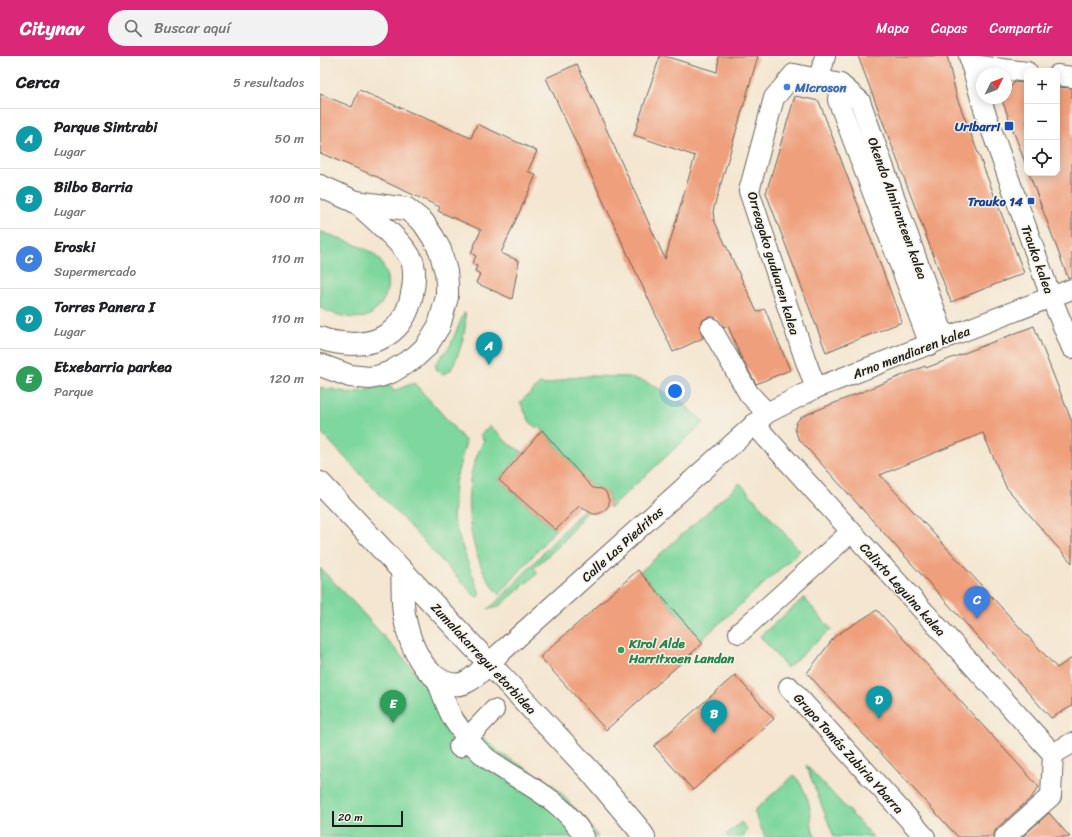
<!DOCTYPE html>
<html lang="es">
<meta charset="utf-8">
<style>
body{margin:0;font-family:Sriracha,sans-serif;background:#f2f2f2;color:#202124}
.controls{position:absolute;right:12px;top:12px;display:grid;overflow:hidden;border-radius:8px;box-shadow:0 2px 10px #0003}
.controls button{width:36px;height:36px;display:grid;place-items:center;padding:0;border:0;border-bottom:1px solid #e0e0e0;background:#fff;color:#202124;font:20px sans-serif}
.compass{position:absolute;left:656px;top:12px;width:36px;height:36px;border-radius:50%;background:#fff;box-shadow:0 2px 10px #0003;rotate:48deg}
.scale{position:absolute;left:12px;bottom:10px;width:71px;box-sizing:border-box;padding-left:4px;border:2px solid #1c1c1c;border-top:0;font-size:11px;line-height:14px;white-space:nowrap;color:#1c1c1c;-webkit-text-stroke:3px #f7f3e8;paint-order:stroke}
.you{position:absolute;left:355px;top:335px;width:14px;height:14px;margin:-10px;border:3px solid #fff;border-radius:50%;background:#1a73e8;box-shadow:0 0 0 6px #1a73e833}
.badge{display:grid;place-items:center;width:26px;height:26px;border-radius:50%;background:#db2777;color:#fff;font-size:13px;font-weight:700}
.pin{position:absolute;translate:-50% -33px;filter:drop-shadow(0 1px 2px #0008)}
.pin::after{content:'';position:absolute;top:21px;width:14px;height:12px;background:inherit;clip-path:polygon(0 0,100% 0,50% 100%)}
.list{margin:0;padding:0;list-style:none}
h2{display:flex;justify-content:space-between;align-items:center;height:52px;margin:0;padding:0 16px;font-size:17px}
h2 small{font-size:13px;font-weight:400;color:#757577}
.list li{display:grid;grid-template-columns:26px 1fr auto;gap:12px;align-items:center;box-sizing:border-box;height:60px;padding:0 16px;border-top:1px solid #e0e0e0}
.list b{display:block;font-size:15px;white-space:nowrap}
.list p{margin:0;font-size:13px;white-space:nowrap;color:#757577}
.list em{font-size:13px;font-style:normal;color:#757577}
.icon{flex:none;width:22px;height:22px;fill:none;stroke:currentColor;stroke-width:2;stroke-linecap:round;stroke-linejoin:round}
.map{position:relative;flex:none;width:752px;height:781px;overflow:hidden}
header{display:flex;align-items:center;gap:24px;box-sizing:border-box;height:56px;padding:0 20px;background:#db2777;color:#fff}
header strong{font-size:19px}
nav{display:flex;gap:22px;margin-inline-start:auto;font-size:14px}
.search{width:280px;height:36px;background:#f2f2f2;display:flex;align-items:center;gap:10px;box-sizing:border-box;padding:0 14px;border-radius:22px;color:#757577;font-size:15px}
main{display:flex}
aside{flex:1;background:#fff}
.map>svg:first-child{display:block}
.green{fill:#7ed79d;stroke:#4d7a5c}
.building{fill:#ef9f7b}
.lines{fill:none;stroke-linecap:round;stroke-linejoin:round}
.street-casing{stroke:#68635b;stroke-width:22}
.secondary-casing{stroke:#68635b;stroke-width:24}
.street{stroke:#fff;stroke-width:20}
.secondary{stroke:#fff;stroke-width:22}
.shop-dot{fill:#3f7fe0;stroke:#f7f3e8;stroke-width:1.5}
.transit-dot{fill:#1a4fb4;stroke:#f7f3e8;stroke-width:1.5}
.leisure-dot{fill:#2e9e5b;stroke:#f7f3e8;stroke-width:1.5}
.labels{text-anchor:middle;stroke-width:3;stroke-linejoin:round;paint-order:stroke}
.shop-label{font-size:13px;font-weight:bold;fill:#366cbe;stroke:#f7f3e8;text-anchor:start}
.transit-label{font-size:13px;font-weight:bold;fill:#164399;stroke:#f7f3e8;text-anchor:end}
.street-label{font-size:13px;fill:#1c1c1c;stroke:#f7f3e8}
.leisure-label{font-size:13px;font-weight:bold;fill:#27864d;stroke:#f7f3e8;text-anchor:start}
</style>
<header>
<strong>Citynav</strong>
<div class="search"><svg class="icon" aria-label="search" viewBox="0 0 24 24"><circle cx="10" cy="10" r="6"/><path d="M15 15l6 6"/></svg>Buscar aquí</div>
<nav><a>Mapa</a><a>Capas</a><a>Compartir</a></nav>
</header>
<main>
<aside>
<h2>Cerca<small>5 resultados</small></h2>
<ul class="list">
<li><span class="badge" style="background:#0f9aa8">A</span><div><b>Parque Sintrabi</b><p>Lugar</p></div><em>50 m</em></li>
<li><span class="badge" style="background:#0f9aa8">B</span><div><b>Bilbo Barria</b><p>Lugar</p></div><em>100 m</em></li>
<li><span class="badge" style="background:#3f7fe0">C</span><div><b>Eroski</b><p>Supermercado</p></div><em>110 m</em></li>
<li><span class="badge" style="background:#0f9aa8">D</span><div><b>Torres Panera I</b><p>Lugar</p></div><em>110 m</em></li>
<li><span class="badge" style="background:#2e9e5b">E</span><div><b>Etxebarria parkea</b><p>Parque</p></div><em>120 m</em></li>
</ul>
</aside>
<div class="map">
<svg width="752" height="781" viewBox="0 0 752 781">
<rect width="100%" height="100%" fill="#f7f3e8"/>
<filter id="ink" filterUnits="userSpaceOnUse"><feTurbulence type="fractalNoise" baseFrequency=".025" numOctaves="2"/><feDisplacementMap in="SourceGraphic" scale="8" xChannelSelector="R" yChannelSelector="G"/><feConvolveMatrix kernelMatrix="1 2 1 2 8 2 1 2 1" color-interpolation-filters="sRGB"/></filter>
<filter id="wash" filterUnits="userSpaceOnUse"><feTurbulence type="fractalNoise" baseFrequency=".012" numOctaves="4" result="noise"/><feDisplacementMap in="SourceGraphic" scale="16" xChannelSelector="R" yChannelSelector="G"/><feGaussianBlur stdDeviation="0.9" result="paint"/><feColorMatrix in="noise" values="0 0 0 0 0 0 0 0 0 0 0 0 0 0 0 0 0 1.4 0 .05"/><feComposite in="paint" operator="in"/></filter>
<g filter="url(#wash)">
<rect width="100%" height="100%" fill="#f4e6d0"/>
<g class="green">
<path d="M0 175C12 180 48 192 56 200 70 215 72 237 57 253 54 256 49 260 45 261 30 264 13 258 0 252Z"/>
<path d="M144 257H145C148 273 138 302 130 315L123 318 117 314 115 308 130 290Z"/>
<path d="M269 320 309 321 326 326 358 343 384 366 290 452 289 449C291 430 277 435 267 426L219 370 216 372 210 366 200 346 220 328 226 329 248 322Z"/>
<polygon points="94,327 123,359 146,386 135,426 133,464 150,513 160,537 157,542 0,375 0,331 31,337 70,329 73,335"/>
<path d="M170 370 190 389 203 396 179 424 235 474 179 539C172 529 164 519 160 507 150 482 146 452 150 425 152 410 158 397 164 384L160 379Z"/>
<polygon points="420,427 480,495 381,584 320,516"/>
<polygon points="265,452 267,455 241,488 214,512 218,517 182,548 176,552 168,553 181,542"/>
<polygon points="0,512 34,547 114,637 180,697 233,729 265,763 278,781 0,781"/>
<polygon points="484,542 511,573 467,612 440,580"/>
<polygon points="486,709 553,781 514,781"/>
<path d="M474 719C481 726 489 744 490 753 492 763 490 773 496 781H445L434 755Z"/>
<polygon points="421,766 427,773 423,781 408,781 406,779"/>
</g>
<g id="blocks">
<g class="building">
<polygon points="340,0 344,0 397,16 399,0 438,0 393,155 394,164 437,256 445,253 470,314 436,328 420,299 408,270 404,272 396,262 391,261 386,262 381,266 380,272 383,282 353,296 226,22 257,8 345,203 375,100 314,79"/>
<polygon points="538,0 627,0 637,42 704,217 631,246"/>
<polygon points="694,26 707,27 707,112 682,44 683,42 686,42 686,38"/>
<polygon points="737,31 752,32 752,222 748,222 709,117 737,117"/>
<polygon points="39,34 151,82 157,68 217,95 208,115 216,119 181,197 199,205 192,243 156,227 160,218 155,215 157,210 152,208 156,200 151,197 161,174 118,155 120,151 61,124 62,123 0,97 0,38 32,51"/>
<polygon points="475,40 499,45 582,266 506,296 446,137"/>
<polygon points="714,270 752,366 752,507 732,485 686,431 663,377 560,419 737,612 752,602 752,650 731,662 478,382 475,373 476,367 479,363 483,360 605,310 606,312"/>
<polygon points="222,374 267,426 273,432 282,433 286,436 289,445 289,449 284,455 278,458 273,458 259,450 236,474 179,424"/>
<polygon points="318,514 383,587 286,674 220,601"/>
<polygon points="557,554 719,731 713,739 713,740 677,772 674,777 674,781 638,781 487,617 515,580"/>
<polygon points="415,619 454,663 373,734 334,690"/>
<polygon points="729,757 750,781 702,781"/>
</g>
</g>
</g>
<g filter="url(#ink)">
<use href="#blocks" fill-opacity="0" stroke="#68635b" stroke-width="1"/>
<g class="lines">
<defs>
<g id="street">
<polyline points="649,0 664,53 731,241 752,292"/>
<polyline points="651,9 707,16"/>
<polyline points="737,19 752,21"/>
<polyline points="499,23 505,0"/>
<polyline points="520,28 518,44 610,289"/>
<polyline points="391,272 429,338 447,357"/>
<polyline points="496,332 485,303 429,135 454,42 474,18 520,28 540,45 625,283"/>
<polyline points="434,368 733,698"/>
<polyline points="419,577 531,476"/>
<polyline points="169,607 447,357 496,332 752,233"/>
<path d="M116 622C121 634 125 647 131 659 137 671 157 695 168 703 201 727 244 743 264 781"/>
<polyline points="469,631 605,781"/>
<polyline points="139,691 174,654"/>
<polyline points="733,698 752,687"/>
<polyline points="685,781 731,740 733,698"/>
</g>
<g id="secondary">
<polyline points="0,130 36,146 87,153 103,166 113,181 120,194 126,216 127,228 127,241 119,270 106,291 94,302 71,316 60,320 49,322 30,320 0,309"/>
<path d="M0 282C7 285 13 286 21 287 57 292 85 276 92 238 94 229 95 218 93 208 89 191 50 159 36 146"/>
<polyline points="0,427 270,715 317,771 324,781"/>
<path d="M82 515C83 529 82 544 84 558 88 582 99 614 122 625 130 629 140 630 148 625 156 621 162 613 169 607"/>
</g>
</defs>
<use href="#street" class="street-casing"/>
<use href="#secondary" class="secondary-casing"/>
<use href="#street" class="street"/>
<use href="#secondary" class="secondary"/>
</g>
</g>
<circle class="shop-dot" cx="467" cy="31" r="4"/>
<g class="transit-dot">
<rect x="684" y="65" width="10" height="10" rx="2"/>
<rect x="707" y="141" width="8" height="8" rx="2"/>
</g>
<circle class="leisure-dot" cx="301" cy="594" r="4"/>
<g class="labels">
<g class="shop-label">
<text x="475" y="36">Microson</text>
</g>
<g class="transit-label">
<text x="680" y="75">Uribarri</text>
<text x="703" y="150">Trauko 14</text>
</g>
<g class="street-label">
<text transform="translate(578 152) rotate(70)" y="5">Okendo Almiranteen kalea</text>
<text transform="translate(718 203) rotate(70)" y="5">Trauko kalea</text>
<text transform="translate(454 207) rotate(73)" y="5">Orreagako guduaren kalea</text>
<text transform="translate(591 296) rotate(-21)" y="5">Arno mendiaren kalea</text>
<text transform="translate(302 488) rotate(-42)" y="5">Calle Las Piedritas</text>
<text transform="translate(583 533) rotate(48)" y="5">Calixto Leguina kalea</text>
<text transform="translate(164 602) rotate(47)" y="5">Zumalakarregui etorbidea</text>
<text transform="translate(529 697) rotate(48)" y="5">Grupo Tomás Zubiria Ybarra</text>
</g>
<g class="leisure-label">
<text x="309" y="592">Kirol Alde<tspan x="309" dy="15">Harritxoen Landan</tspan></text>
</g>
</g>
</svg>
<div class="controls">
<button>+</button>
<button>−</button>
<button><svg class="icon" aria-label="locate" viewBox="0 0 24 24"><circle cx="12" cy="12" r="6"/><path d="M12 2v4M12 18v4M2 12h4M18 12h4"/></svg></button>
</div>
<svg class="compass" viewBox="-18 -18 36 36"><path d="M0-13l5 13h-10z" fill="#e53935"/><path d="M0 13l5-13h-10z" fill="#757577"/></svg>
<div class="scale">20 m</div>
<div class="you"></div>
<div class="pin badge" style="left:169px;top:309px;background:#0f9aa8">A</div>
<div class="pin badge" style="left:394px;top:677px;background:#0f9aa8">B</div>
<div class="pin badge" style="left:657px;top:563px;background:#3f7fe0">C</div>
<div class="pin badge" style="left:559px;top:663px;background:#0f9aa8">D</div>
<div class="pin badge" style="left:73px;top:667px;background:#2e9e5b">E</div>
</div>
</main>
